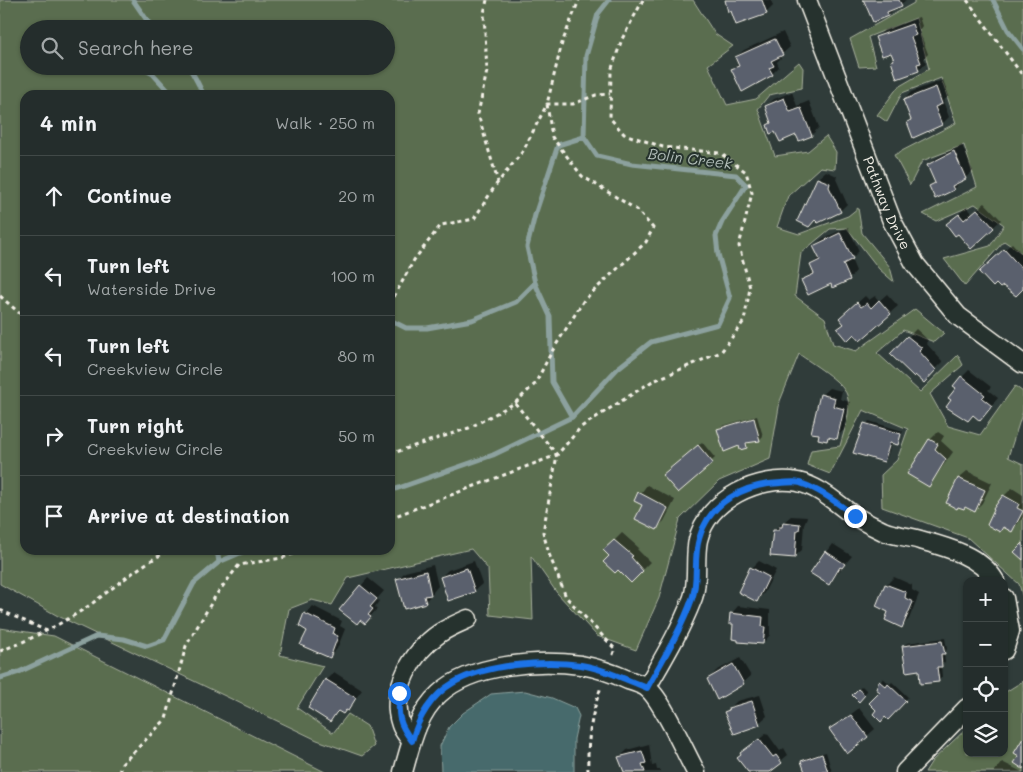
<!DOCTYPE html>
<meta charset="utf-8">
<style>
body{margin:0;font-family:Mali,sans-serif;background:#2c3534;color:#f1f3f6}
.controls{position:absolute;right:15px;bottom:15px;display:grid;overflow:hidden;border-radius:10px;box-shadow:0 1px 4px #0004}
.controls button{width:45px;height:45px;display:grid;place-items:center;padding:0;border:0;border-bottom:1px solid #414948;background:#242d2c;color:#f1f3f6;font:25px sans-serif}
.stop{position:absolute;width:15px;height:15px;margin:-11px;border:4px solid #1a73e8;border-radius:50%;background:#fff}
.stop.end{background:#1a73e8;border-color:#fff;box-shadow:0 1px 5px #0008}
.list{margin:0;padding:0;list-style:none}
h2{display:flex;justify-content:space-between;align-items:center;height:65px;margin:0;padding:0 20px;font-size:21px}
h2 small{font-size:16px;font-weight:400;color:#a3a8a9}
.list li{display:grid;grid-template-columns:32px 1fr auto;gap:15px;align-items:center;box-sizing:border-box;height:80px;padding:0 20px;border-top:1px solid #414948}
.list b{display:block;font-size:19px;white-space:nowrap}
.list p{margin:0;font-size:16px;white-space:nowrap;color:#a3a8a9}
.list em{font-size:16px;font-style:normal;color:#a3a8a9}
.icon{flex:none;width:28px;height:28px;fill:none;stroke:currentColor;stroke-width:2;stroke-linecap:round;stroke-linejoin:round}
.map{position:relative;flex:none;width:1023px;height:772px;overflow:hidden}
.search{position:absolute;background:#242d2c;box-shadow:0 1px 4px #0004;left:20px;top:20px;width:375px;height:55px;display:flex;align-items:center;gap:12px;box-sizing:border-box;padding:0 18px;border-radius:28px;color:#a3a8a9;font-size:19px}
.panel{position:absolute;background:#242d2c;box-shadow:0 1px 4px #0004;left:20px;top:90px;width:375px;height:465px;border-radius:15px}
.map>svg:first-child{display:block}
.green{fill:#5a6d50;stroke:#a7af9c;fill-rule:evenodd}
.water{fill:#476b6c;stroke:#8ca19e}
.shadow{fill:#0007}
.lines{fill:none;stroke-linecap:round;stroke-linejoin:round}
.stream{stroke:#8ca19e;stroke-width:5}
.building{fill:#5a606d;stroke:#f4f1e8}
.minor-casing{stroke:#f4f1e8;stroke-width:21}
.path{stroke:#f4f1e8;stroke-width:3;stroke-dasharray:4 4;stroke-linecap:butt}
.minor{stroke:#26332d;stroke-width:18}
.route{stroke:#1a73e8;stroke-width:6}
.labels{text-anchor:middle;stroke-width:4;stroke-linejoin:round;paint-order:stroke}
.street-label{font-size:14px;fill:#f4f1e8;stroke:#26332d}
.water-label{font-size:15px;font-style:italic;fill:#afbbb6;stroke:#26332d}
</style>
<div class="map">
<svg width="1023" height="772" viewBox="0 0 1023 772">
<rect width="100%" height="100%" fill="#303c3a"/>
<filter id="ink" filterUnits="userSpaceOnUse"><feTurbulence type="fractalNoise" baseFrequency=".02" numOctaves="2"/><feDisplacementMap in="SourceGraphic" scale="10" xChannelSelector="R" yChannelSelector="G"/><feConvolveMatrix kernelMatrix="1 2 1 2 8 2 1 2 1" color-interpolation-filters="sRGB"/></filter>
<g filter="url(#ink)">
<g class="green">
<path d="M0 0H693L715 34 733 46 708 65 727 105 756 99 799 62 803 68 802 88 769 95 758 109 775 156 808 151 826 136 836 152 835 169 820 167 788 196 777 227 799 234 848 216 858 208 862 233 890 267 894 282 879 269 847 228 830 229 801 253 795 296 825 318 833 344 856 351 915 309 944 333 934 342 903 330 877 353 920 392 958 355 963 365 930 394 948 426 980 435 1015 386 1023 392V411L1008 457 1023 464V598L1019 584 968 538 882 507 881 475 897 460 908 429 863 410 830 474 807 465 811 450 840 446C844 431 852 410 847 395 842 381 811 363 799 354L780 401 770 459 719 481 680 519 659 598 636 650 597 636 557 593 531 556 533 620 490 615 488 569 471 549 348 578 332 605 312 600 289 609 280 655 323 666 297 708 333 733 348 714 367 726 374 746 362 756 317 740 58 616 0 584ZM29 29H386V66H29ZM25 95H390V550H25Z"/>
<polygon points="914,0 1023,0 1023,254 1004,241 965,286 944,259 990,246 1004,225 975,204 936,221 923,214 977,187 964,145 922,161 910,185 894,155 956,123 941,78 902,93 887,122 877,115 898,87 929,69 916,18 868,37 876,66 859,67 850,39 914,3"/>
<polygon points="0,628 54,636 325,772 0,772"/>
<polygon points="1023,681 1023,772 925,772 932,761 967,728 967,753 1004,753 1004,693"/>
</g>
<polygon class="water" points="525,691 552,698 575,708 579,716 574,739 574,772 441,772 440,746 449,727 463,713 491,694"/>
<g class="shadow">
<polygon points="726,0 771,0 773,6 766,13 732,10"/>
<polygon points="864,0 906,0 888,15"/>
<polygon points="919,17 922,26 919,30 928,54 924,58 926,63 919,70 892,61 895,59 892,51 877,38 884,30"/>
<polygon points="783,32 790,47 780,56 781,58 777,62 779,67 772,74 732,70 739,63 736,57 744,50"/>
<polygon points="943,80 949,96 943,101 949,117 942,124 914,137 909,122 911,119 904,100 911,92"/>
<polygon points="792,92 797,106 809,101 819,127 812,135 799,140 797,134 776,131 768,125 772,121 766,106 774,99"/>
<polygon points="962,145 973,171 953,189 930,186 936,181 928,165 936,158"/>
<polygon points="826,171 837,176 836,179 847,204 840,211 815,219 799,220 818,178"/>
<polygon points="985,203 1001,220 971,248 959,232 947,224 967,207 972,213"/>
<polygon points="848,227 859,251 851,259 856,271 849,279 832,283 803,281 814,271 811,265 820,257 815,246 822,239"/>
<polygon points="1012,243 1023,255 1023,287 988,265"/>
<polygon points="887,294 898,306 860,339 845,323 848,311 865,296 869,300 875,296 879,301"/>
<polygon points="916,329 928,340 926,343 943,362 924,381 892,354"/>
<polygon points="969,370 991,387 988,390 998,398 980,419 958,388 962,377"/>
<polygon points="829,388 842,391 840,399 850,402 844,430 836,437 830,436 826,440 821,395"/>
<polygon points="757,416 763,436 760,439 749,442 746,447 718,430 722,426"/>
<polygon points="869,421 903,431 897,444 892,442 887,457 884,461 854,452 860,433"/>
<polygon points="938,432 944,436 941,441 953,452 929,486 909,474 930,440"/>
<polygon points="702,442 715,458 678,491 667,472"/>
<polygon points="967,471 992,483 982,503 975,510 947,503 959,478"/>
<polygon points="647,485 675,500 664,521 656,529 644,505 636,500"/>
<polygon points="1012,488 1023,495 1023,517 1012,531 1005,526 1000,531 999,501"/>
<polygon points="791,516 807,517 804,524 802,550 794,557 774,530"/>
<polygon points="622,533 639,548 637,549 650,562 631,581 605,550"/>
<polygon points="833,544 852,556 829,583 812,573"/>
<polygon points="474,561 482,584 474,591 441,577 448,570"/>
<polygon points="759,561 776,570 764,593 757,600 752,568"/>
<polygon points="433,565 438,586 425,602 398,579 405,572"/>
<polygon points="894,577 912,585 912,590 919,594 909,619 902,626 890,611 886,585"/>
<polygon points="368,578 384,591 377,599 379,601 375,607 377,609 365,622 341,609"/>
<polygon points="313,606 342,621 340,626 345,629 337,649 330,656 309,630 300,626 306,613"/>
<polygon points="738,606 770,610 770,635 763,643 734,623 731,614"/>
<polygon points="945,638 947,649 944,653 945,662 941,665 942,677 939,680 904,646 907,643"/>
<polygon points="740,658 751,676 743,683 709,679 716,671"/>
<polygon points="334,672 362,690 348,709 339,710 330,720 309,708 326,680"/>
<polygon points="883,678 890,684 892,682 908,697 888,718 878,710 881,692 877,688"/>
<polygon points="862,686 867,691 859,700 853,695"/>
<polygon points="760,695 767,716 759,723 725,713 737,701"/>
<polygon points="859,708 875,729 867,736 831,730"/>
<polygon points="767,733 780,751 784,748 788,755 767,772 750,772 742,753"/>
<polygon points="649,744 652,766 656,765 657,770 661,770 661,772 625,772 620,757 627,750"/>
<polygon points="826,752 832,772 806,772 803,761 806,758"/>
<polygon points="1002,762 1022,772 994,772"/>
</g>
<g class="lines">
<g class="stream">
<polyline points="133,0 153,29"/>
<polyline points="993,0 1008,30 1023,49"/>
<polyline points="138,66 153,74 172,95"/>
<path d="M187 66C195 74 198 85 204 95"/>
<polyline points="390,320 406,328 427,328 472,320 516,302 535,283"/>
<polyline points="572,417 552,382 550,316 535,283 527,247 535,215 558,145 584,137"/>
<polyline points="390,491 493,455 572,417 618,368 651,342 718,324 730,298 718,254 716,236 722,222 746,185 736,175 632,164 597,156 584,137 586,56 598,14 609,0"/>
<polyline points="217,550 219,562"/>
<polyline points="0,678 19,672 97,636 124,639 147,646 164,640 194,583 219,562 247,550"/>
</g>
</g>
<g class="building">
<polygon points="725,0 762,0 767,14 736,25 731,11 728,12"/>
<polygon points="862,0 899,0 902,6 887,12 888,16 873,22 864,1"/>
<polygon points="912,24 916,35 911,37 921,63 917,64 919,71 897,79 891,61 894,60 891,53 882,56 875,37"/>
<polygon points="775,39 783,55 771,61 774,66 769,68 773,75 742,92 731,69 739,66 735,57"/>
<polygon points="936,87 942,104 935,107 942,125 913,138 907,122 911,120 903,100"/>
<polygon points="784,98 790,112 801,108 812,136 799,141 796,135 780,142 775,132 770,134 767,125 771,123 765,106"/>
<polygon points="954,151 966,179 952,186 954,190 935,199 929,186 935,183 927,165"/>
<polygon points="817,178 830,183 829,187 841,212 818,223 815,220 809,227 797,221"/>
<polygon points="977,209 994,228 971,249 958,234 955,236 946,224 959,214 964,220"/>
<polygon points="840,233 853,259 843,264 850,280 832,288 831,284 808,295 801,280 814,274 810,265 820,260 813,246"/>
<polygon points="1004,249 1023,270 1023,289 1016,296 1003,286 1000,288 996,284 993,287 979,272"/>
<polygon points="879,300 891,314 860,341 854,334 847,341 837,329 844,324 839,318 857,302 861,307 867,303 871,308"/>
<polygon points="907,336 922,348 919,351 936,370 924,383 915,375 914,377 890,354"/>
<polygon points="961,376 985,395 982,398 992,406 980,421 973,415 968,421 946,407 951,400 948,398 956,388 953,386"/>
<polygon points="820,394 835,398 833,406 844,409 837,439 828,437 827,441 818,439 819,434 811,433"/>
<polygon points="754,418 760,441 746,443 747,448 740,450 739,446 724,452 717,429"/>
<polygon points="864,423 901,434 898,445 890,443 884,462 853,453"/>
<polygon points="929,439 938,444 935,449 946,459 929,487 907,474"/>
<polygon points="698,445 713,463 678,493 662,475"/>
<polygon points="958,478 985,490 975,512 965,507 964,509 958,507 957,509 946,503"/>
<polygon points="638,492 668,508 657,530 635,519 642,505 634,501"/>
<polygon points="1003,495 1019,504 1017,508 1023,511 1012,532 1003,527 1000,532 987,525 994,510 993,509"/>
<polygon points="783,522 800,524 799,530 797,530 795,558 770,556 773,530 779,530 779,527 782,527"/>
<polygon points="614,540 633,556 631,557 643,571 631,583 618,570 615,573 603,562 609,556 603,550"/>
<polygon points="1023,543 1023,560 1014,552"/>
<polygon points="825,551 845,564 842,568 840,567 829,585 810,573"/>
<polygon points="750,567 769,577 757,602 738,592"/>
<polygon points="467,568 475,592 448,601 440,577"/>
<polygon points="426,571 431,595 424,596 426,603 404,609 396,579"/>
<polygon points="885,584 906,592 905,598 913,602 902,628 885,620 888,612 876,606"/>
<polygon points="360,585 377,599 370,607 373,609 368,615 371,617 365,624 360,620 357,624 339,610"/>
<polygon points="304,613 335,628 333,634 338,636 330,658 300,645 307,631 299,626"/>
<polygon points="730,613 763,617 762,627 765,627 763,644 738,642 738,640 732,639 733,624 729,624"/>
<polygon points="942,641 945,654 941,654 942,667 937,667 939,682 920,684 919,670 906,672 902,646"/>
<polygon points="733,664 744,684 717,700 707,679"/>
<polygon points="325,679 356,698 348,711 346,710 343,714 338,711 336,713 330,722 308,708"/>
<polygon points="879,681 886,687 888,684 906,701 888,720 885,717 881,722 873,714 876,710 869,703 880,692 876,689"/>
<polygon points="858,689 865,695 859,702 852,695"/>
<polygon points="752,701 760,725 734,734 724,712 729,710 728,708"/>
<polygon points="851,715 868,737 847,754 829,729"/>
<polygon points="1023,738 1023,769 1014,763 1019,756 1014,753"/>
<polygon points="759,739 773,757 776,755 782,763 770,772 748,772 737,758 741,755 740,753"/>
<polygon points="642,751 646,763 642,764 645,772 624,772 618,757"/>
<polygon points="822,754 828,772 805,772 801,761"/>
</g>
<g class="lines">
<defs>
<g id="minor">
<path id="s1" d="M807 0 892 221 915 264 958 316 1023 364"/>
<polyline points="1004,598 1010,631 1004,650"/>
<path d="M647 687C663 659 680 631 692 600 699 584 694 558 698 540 708 499 759 475 798 482 820 487 836 503 853 515 862 521 873 526 883 531 894 536 908 536 920 540 946 547 981 556 995 581"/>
<path d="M411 741C408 736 403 731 401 725 389 691 412 652 440 633 449 627 459 623 468 619"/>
<path d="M403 772C411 744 417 714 439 694 471 664 539 659 581 665 598 668 613 673 628 680 634 682 641 684 646 687 662 698 685 753 696 772"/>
<polyline points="905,772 967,708"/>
</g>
</defs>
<use href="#minor" class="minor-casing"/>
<g class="path">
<polyline points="487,0 484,13 487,71 478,114 498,182"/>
<polyline points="967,0 1023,76"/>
<polyline points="0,296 25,318"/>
<polyline points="390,304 414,260 441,225 474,219 495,186 523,151 547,104 573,104 596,95 610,94"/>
<polyline points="515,403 557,455 543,532 549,554 566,597 615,649 612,657"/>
<polyline points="390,454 469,428 515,403 535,384 551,353 584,300 646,242 653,228 637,210 582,176 552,137 547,104 562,43 579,0"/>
<polyline points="390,518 557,455 581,427 651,382 721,352 744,321 750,288 739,246 752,193 746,172 720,153 663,147 624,134 610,118 611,71 622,39 643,0"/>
<polyline points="0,610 47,631"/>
<path d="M0 651C32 639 62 624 90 605 116 586 141 564 170 550"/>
<polyline points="119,772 122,764 166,719 186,646 216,595 239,565 282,558 304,550"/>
<path d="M588 772C587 742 591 715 601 687"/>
</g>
<use href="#minor" class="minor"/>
</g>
</g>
<g class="lines" filter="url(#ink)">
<path class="route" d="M399 693C398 715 398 723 412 741 418 718 432 695 453 683 485 664 545 660 581 665 604 669 625 679 647 688 663 659 681 630 692 599 699 581 693 558 699 539 709 502 745 484 781 483 787 483 794 481 800 483 821 490 837 503 855 516"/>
</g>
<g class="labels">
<g class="street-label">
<text dy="5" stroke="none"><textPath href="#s1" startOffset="218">Pathway Drive</textPath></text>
</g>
<g class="water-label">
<text transform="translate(690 159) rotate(7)" y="5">Bolin Creek</text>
</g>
</g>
</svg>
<div class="controls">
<button>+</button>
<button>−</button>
<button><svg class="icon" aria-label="locate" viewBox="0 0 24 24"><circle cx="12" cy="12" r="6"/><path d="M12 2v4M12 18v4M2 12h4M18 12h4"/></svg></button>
<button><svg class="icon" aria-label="layers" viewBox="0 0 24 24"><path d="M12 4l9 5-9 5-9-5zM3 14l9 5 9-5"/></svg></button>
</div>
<div class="stop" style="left:399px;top:693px"></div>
<div class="stop end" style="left:855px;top:516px"></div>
<div class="search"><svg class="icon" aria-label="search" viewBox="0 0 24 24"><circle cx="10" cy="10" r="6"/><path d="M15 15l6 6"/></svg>Search here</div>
<section class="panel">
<h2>4 min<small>Walk · 250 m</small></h2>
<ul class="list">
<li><svg class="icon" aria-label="ahead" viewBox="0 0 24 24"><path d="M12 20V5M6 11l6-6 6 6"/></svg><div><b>Continue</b></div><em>20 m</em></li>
<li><svg class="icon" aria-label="left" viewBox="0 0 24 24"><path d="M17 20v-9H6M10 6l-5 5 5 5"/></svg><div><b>Turn left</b><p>Waterside Drive</p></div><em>100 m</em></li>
<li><svg class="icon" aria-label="left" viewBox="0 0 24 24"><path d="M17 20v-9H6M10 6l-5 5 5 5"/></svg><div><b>Turn left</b><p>Creekview Circle</p></div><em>80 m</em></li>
<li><svg class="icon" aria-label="right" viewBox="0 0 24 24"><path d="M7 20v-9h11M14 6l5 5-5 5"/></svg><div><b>Turn right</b><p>Creekview Circle</p></div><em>50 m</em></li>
<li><svg class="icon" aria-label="arrive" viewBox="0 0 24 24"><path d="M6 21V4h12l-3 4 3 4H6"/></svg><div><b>Arrive at destination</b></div></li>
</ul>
</section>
</div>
